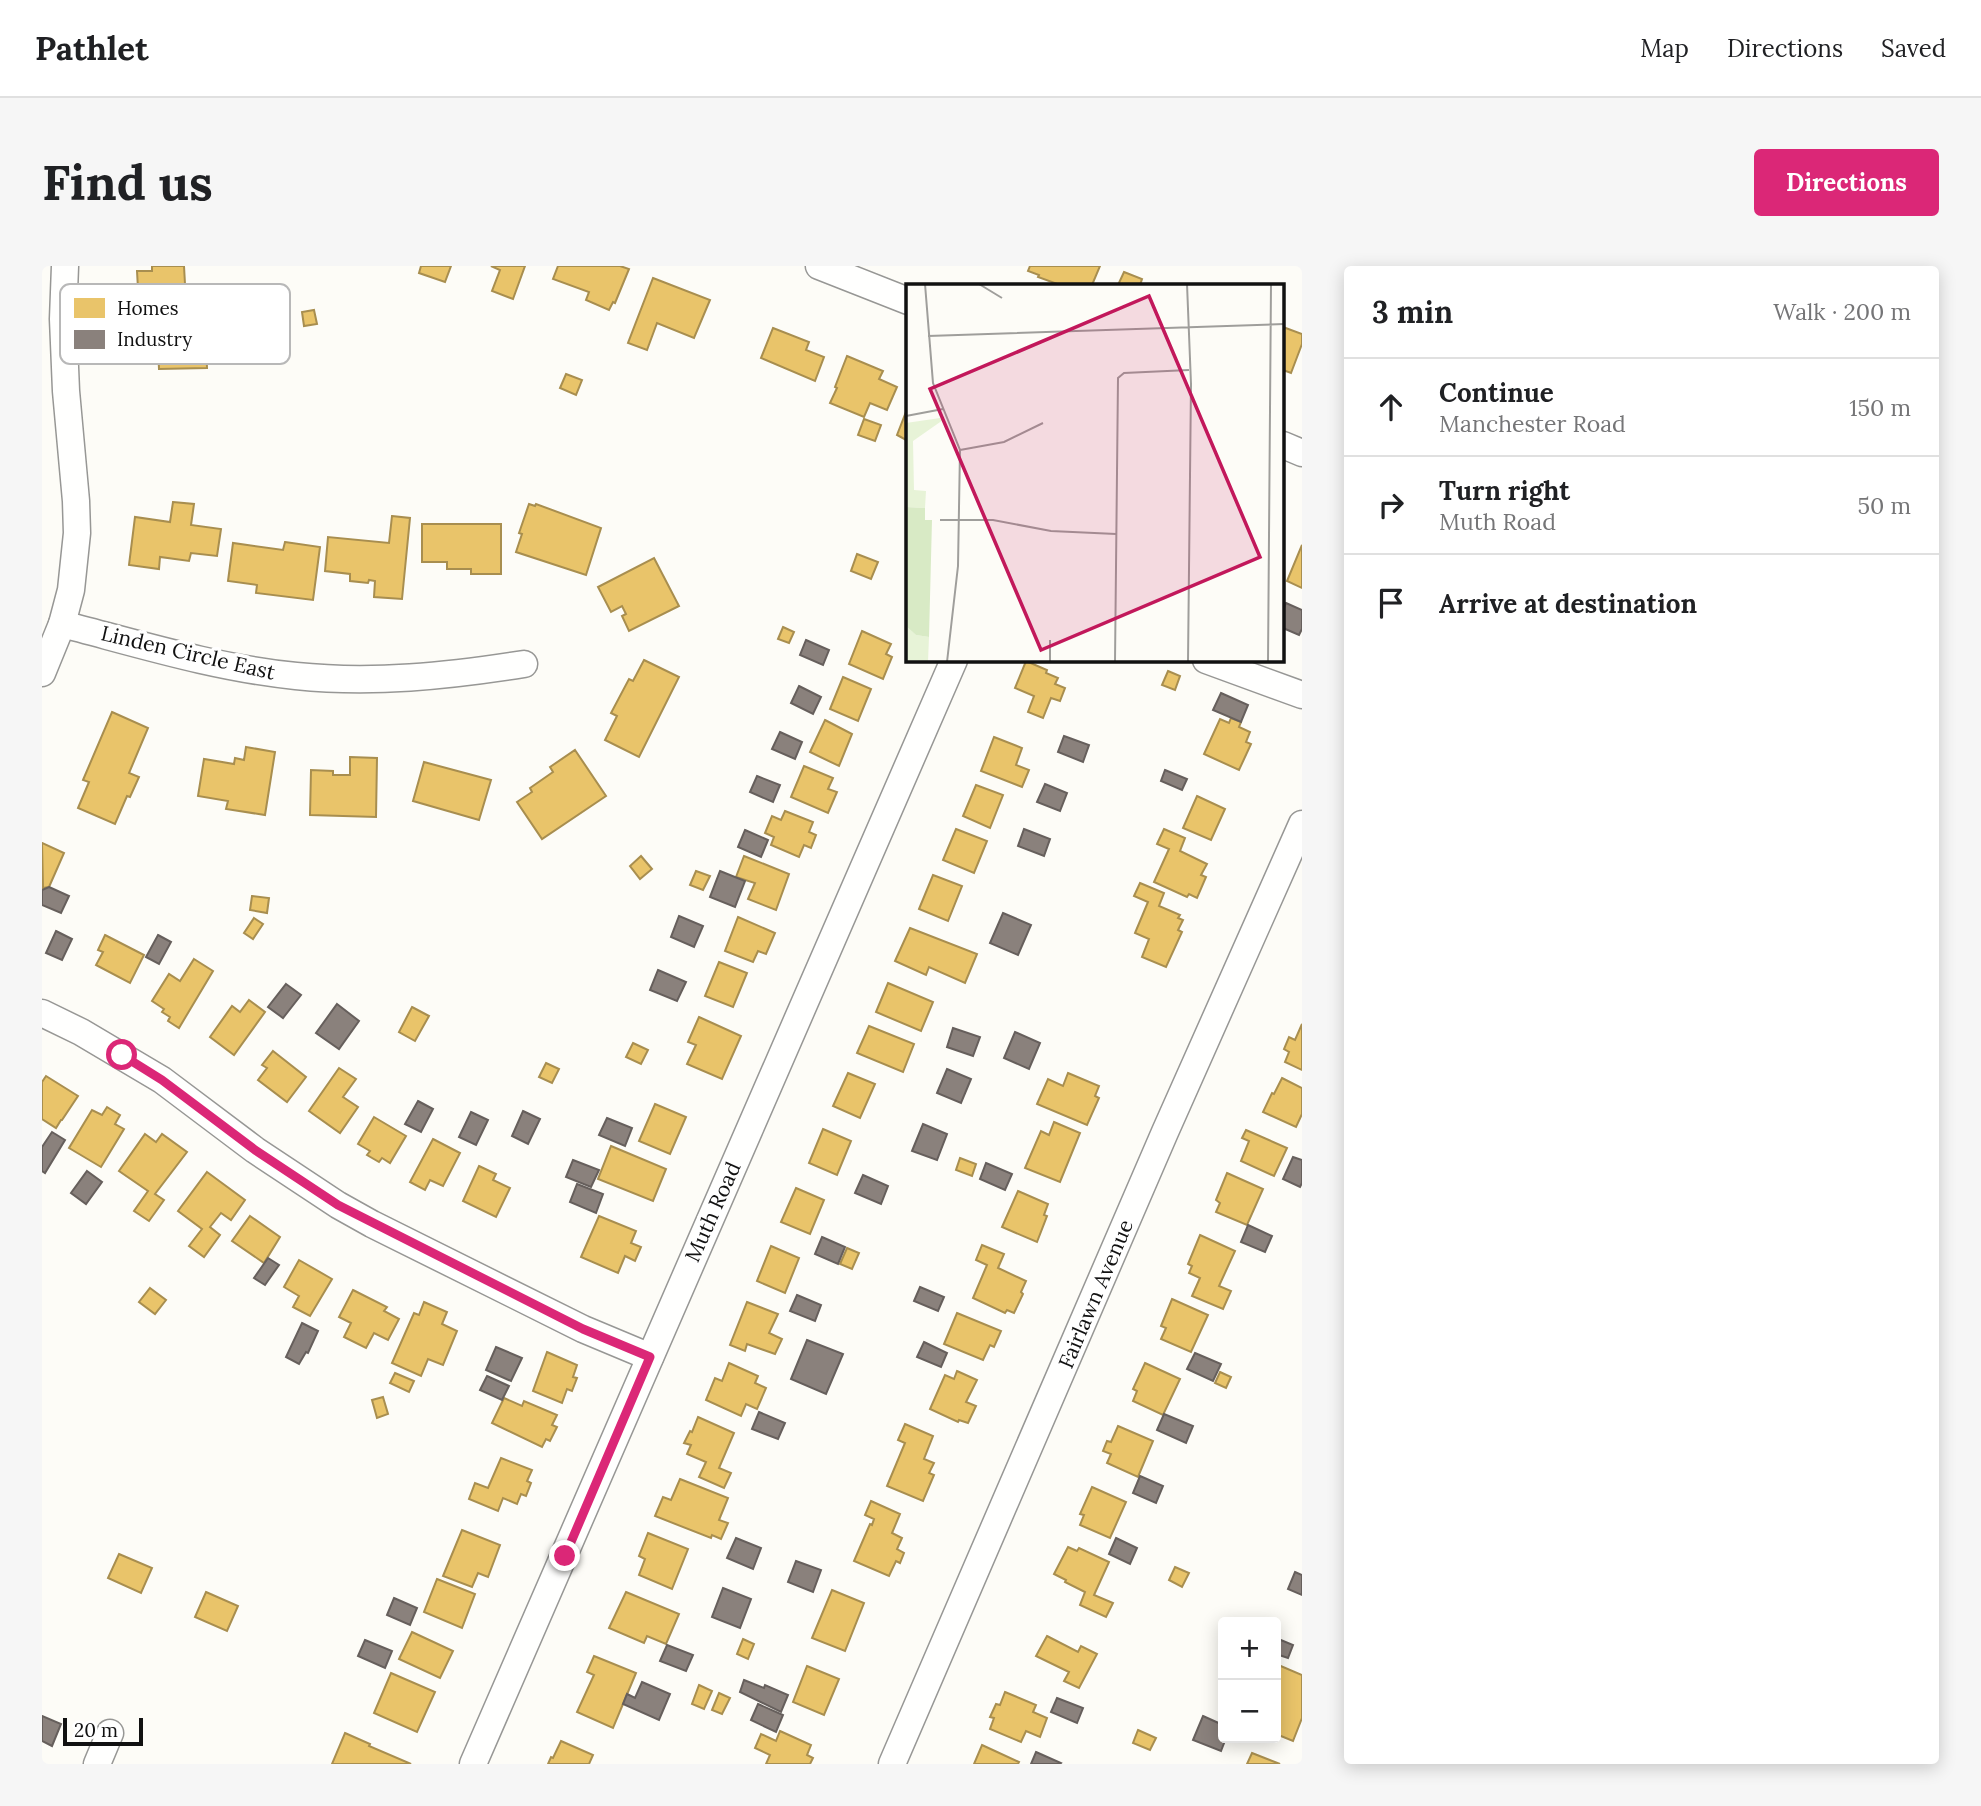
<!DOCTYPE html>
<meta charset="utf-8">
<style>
body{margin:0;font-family:Lora,serif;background:#f6f6f6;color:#202124}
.controls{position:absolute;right:21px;bottom:21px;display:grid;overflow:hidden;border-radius:7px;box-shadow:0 4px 18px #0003}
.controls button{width:63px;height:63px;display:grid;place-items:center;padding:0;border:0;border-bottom:2px solid #e0e0e0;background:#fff;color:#202124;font:35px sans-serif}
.scale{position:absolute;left:21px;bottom:18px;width:80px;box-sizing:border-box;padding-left:7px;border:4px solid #111;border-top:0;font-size:19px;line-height:24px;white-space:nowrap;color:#111;-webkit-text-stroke:5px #fff;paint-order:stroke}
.stop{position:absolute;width:21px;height:21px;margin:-16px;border:5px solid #db2777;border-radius:50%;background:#fff}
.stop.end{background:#db2777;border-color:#fff;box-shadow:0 2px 7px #0008}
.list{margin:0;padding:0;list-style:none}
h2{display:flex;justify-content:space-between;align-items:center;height:91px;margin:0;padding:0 28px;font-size:30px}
h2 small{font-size:23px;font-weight:400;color:#757577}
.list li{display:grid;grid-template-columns:46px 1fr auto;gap:21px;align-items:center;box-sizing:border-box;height:98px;padding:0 28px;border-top:2px solid #e0e0e0}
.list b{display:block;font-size:26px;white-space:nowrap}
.list p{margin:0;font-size:23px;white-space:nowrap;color:#757577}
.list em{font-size:23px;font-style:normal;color:#757577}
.icon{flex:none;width:38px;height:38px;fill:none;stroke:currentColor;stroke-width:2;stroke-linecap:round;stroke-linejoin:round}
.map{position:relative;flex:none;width:1260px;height:1498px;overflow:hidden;border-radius:7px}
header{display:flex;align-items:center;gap:42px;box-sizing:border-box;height:98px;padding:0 35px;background:#fff;border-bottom:2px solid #e0e0e0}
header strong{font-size:33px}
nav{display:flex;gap:38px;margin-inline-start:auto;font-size:24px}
.intro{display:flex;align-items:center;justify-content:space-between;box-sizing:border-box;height:168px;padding:0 42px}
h1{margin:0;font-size:49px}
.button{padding:18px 32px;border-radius:7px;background:#db2777;color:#fff;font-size:24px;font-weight:700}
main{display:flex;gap:42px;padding:0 42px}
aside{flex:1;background:#fff;border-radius:7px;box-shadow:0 4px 18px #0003}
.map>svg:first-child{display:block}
.homes{fill:#e9c46a;stroke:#a88e4f;stroke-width:2}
.industry{fill:#8a817c;stroke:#665f5c;stroke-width:2}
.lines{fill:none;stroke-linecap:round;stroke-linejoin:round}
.minor-casing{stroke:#979795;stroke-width:29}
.minor{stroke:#fffffe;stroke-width:26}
.route{stroke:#db2777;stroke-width:9}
.labels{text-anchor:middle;stroke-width:7;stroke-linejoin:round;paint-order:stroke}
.street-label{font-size:21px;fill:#111;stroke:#fff}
.inset-road{fill:none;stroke:#9f9e9b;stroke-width:2}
.view{fill:#c2185b;fill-opacity:0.15;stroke:#c2185b;stroke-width:3.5}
.inset-edge{fill:none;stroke:#111;stroke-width:3.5}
.key{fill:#fff;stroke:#b8b8b8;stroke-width:2}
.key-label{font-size:19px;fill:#111}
</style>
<header>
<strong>Pathlet</strong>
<nav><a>Map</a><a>Directions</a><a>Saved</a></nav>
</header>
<div class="intro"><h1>Find us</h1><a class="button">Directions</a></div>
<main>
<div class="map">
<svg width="1260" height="1498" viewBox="0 0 1260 1498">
<rect width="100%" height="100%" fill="#fdfcf7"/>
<g class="homes">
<polygon points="110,0 142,0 144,36 163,35 165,102 117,103 115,58 104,59 103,36 99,36 98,23 96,23 95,5 110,5"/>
<polygon points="379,0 409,0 403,16 377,7"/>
<polygon points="449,0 483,0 471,33 450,25 458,4"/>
<polygon points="516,0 578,0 587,3 573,37 571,36 567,44 544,34 547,26 511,13"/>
<polygon points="988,0 1058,0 1050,19 1018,19 996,11 997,9 986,5"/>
<polygon points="1082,6 1100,13 1098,19 1076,19"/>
<polygon points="611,12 668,34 652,72 615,57 605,84 586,77"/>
<polygon points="272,44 275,58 262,60 260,46"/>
<polygon points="1241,61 1260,68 1260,78 1249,107 1241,104"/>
<polygon points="731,62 767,76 764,84 782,91 773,115 719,92"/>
<polygon points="805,90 841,105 837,113 855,121 845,144 828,137 822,151 788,137 795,122 793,121"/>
<polygon points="524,108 540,114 534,129 518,122"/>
<polygon points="864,146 866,147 866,175 855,169"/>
<polygon points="822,153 839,159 833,175 816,169"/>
<polygon points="131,236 152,238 149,259 179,263 175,290 149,287 147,295 118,291 117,303 87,299 93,251 128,256"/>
<polygon points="487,238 493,240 494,238 559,262 544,309 474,286 480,268 477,267"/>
<polygon points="350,250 368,252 360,333 332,331 333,315 327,314 326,317 308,315 308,308 283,305 286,271 347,277"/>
<polygon points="380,258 459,258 459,308 429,308 429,303 405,303 405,296 380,296"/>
<polygon points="243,276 278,281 271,334 214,327 215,319 186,315 191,277 241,284"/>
<polygon points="1260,279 1260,322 1245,315"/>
<polygon points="815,288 836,296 829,313 809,305"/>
<polygon points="612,292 637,340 587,365 580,350 584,348 580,340 569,346 556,321"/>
<polygon points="741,361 752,366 747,377 736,373"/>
<polygon points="820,365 849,378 844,388 850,391 841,413 807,398"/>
<polygon points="602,394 637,411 597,491 563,474 575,450 569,447 587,413 591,415"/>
<polygon points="984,395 1005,404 1004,407 1016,412 1013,418 1023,422 1018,435 1009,432 1001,452 986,446 992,430 973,422"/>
<polygon points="1126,405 1138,410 1133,424 1120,419"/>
<polygon points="801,411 829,423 816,455 788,443"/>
<polygon points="70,446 106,462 87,507 97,511 88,531 85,530 73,558 36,542 47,516 41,514"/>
<polygon points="1189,452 1199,456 1197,461 1208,466 1204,476 1209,478 1197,504 1162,488 1178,453 1187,457"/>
<polygon points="783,454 810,468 797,500 768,486"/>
<polygon points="952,471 980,482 974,499 987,504 980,521 939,505"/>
<polygon points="204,481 233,486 223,549 184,543 186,535 156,530 162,493 192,498 193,492 202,494"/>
<polygon points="533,484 564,530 500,573 475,536 490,526 488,522 511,506 508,501"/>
<polygon points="308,491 335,492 334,551 268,549 269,504 291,505 291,509 308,509"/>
<polygon points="382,496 449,514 437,554 371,535"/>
<polygon points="762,500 791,512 786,523 795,526 786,547 749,531"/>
<polygon points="934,519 961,529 948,562 921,550"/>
<polygon points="1155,530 1183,543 1169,574 1141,562"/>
<polygon points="743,545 771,556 767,566 774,569 769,582 762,579 757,591 729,579 732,571 723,567 730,550 739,554"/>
<polygon points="914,563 945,575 932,607 901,594"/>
<polygon points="1122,563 1143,572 1138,585 1165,598 1159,609 1164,611 1155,632 1147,628 1145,631 1112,616 1127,583 1115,578"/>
<polygon points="0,577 22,587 7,621 1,622"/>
<polygon points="599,590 610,603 598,613 588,600"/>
<polygon points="702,590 747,608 734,644 706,633 713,617 694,611"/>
<polygon points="654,605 668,610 661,624 648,619"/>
<polygon points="891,609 920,620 906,655 877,643"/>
<polygon points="1098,617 1122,627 1117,640 1138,649 1136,652 1141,654 1136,664 1140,666 1124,701 1100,691 1107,673 1093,667 1106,636 1092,630"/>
<polygon points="210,630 227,632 225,647 208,644"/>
<polygon points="696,651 733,667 724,688 716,685 711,696 683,685"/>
<polygon points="212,652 221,658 211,673 202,667"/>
<polygon points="868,662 935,688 923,717 887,701 884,709 853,695"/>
<polygon points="63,669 102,689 88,717 54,699 61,686 56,684"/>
<polygon points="152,693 171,705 137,762 126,755 128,751 120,746 122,743 110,735 127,708 138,715"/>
<polygon points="677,696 705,707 691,741 663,730"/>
<polygon points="846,717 891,736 879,765 834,746"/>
<polygon points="207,734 223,746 192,789 168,771 190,740 198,746"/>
<polygon points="370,741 387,750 373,775 357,766"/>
<polygon points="657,751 699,770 680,813 645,798 654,779 646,776"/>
<polygon points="1260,758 1260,804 1243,796 1247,786 1242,783 1247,771 1253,774"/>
<polygon points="827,760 872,778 861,806 815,787"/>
<polygon points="591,777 606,784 599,798 584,791"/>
<polygon points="231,785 264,811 245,836 216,814 225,802 220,799"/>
<polygon points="504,797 517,803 510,817 497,811"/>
<polygon points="297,802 314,813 301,831 316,841 298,867 267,845"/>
<polygon points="806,807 833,818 818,852 791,840"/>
<polygon points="1026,807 1057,820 1053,830 1057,832 1045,859 995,838 1006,813 1021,820"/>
<polygon points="4,810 36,830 20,854 19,854 14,862 0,853 0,816"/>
<polygon points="1240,812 1260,822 1260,848 1254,861 1221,846 1230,827 1232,828"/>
<polygon points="613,838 644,851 628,888 597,875"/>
<polygon points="65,841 78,849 73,858 82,863 59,901 27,882 50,844 60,849"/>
<polygon points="332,851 364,870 348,897 340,892 337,896 325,889 328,885 316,878"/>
<polygon points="1012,856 1038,867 1018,916 983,902 999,865 1007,869"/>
<polygon points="781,863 809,875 795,909 767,897"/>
<polygon points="1204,864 1245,882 1232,910 1199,895 1207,875 1200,872"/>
<polygon points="103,868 114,876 120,868 145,886 113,928 122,934 107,955 92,945 106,925 77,905"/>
<polygon points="391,873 418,887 401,920 388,914 383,924 368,916"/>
<polygon points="569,880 624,903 611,935 556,913"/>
<polygon points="918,892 934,898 930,910 914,904"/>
<polygon points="437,900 454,908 451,914 468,922 454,951 421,935"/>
<polygon points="165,906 203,934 189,954 179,947 168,961 178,969 162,991 147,980 160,963 136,945"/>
<polygon points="1185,907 1221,923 1205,959 1174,946 1178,937 1174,934"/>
<polygon points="754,922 782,934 768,968 739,956"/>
<polygon points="976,925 1006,938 1002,949 1005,950 995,976 960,961"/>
<polygon points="208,950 238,971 222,997 190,975"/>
<polygon points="557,950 594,965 589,977 599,981 593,995 583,990 576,1007 539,991"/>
<polygon points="1158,969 1193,985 1177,1020 1189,1025 1181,1043 1150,1030 1158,1012 1147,1007 1150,1000 1146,998"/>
<polygon points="940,979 962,988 956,1002 984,1015 979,1026 981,1028 972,1047 965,1044 963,1047 931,1032 945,999 934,994"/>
<polygon points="729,980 757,992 743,1027 715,1015"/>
<polygon points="805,982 817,987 810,1003 798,998"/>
<polygon points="257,994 290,1013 268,1050 251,1041 257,1030 242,1021"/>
<polygon points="108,1022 124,1034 113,1048 97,1036"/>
<polygon points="311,1024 345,1041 342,1045 357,1053 346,1074 332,1067 324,1082 302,1071 309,1057 297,1051"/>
<polygon points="1130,1033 1166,1049 1149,1086 1119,1073 1124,1062 1119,1060"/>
<polygon points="382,1036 405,1046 400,1058 415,1065 401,1099 386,1093 379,1110 350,1097 372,1047 377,1049"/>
<polygon points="705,1036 736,1048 727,1067 740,1073 733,1088 705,1078 703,1085 688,1079"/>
<polygon points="915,1047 959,1065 952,1081 948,1079 941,1094 902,1078"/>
<polygon points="505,1086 535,1099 531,1111 535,1112 530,1125 525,1123 520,1137 491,1125"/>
<polygon points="687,1097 716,1110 713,1117 724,1122 715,1143 704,1138 699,1150 664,1134 673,1112 680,1115"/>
<polygon points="1103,1097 1138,1113 1121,1149 1091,1135 1095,1125 1091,1123"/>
<polygon points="915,1105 935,1114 924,1136 934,1140 926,1157 917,1154 916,1156 888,1143 903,1109 912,1113"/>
<polygon points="1178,1106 1189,1111 1184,1122 1173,1117"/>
<polygon points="353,1107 372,1115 367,1126 348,1117"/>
<polygon points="341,1131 346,1148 335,1152 330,1134"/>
<polygon points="462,1132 480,1140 482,1135 515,1149 510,1159 515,1161 508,1175 504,1173 500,1181 450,1157"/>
<polygon points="656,1151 692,1167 677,1202 689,1207 682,1222 657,1211 664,1196 645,1188 649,1179 642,1177 648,1165 650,1166"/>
<polygon points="863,1158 891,1170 882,1193 892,1197 887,1207 892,1209 881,1235 845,1220 863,1177 856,1174"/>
<polygon points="1076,1160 1111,1175 1096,1211 1065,1197 1069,1188 1061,1185 1065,1175 1069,1176"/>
<polygon points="459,1192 490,1204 485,1215 489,1217 484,1230 479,1228 475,1238 461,1232 456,1245 427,1233 433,1217 446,1222"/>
<polygon points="638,1213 686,1232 677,1254 686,1257 679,1273 670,1269 669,1272 613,1250 621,1231 629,1234"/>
<polygon points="1050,1221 1084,1236 1068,1272 1038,1259 1042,1249 1038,1248"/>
<polygon points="829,1235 858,1248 850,1267 860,1272 855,1283 862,1287 858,1297 854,1295 847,1310 812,1295 828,1258 830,1259 832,1253 823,1249"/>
<polygon points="420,1264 458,1279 446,1311 436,1307 430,1321 401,1310"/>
<polygon points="606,1267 646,1283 630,1323 597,1309 603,1293 597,1290"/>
<polygon points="1026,1281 1035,1285 1037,1282 1067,1296 1052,1329 1071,1337 1064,1351 1038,1339 1043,1326 1023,1316 1024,1314 1012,1308"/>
<polygon points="77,1288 110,1302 99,1327 66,1312"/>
<polygon points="1133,1301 1147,1307 1140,1321 1127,1314"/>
<polygon points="395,1313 433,1328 420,1362 382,1346"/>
<polygon points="790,1324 822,1337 803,1385 770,1372"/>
<polygon points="164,1326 196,1340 185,1365 153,1351"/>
<polygon points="584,1326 637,1348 624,1378 605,1370 602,1377 567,1362"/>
<polygon points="370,1366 411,1385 398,1412 357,1393"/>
<polygon points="1005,1370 1036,1386 1039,1380 1055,1388 1037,1422 1022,1415 1027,1406 994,1390"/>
<polygon points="701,1373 712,1378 706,1393 695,1388"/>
<polygon points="552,1390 594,1407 571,1462 535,1446 552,1409 545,1406"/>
<polygon points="1234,1398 1260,1409 1260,1452 1251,1475 1234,1468"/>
<polygon points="765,1400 797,1413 782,1449 751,1436"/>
<polygon points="349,1407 393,1426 375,1466 332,1447"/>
<polygon points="657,1419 670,1425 662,1443 650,1438"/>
<polygon points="963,1426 994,1439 991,1446 1005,1452 998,1471 984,1465 979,1476 948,1463 952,1452 948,1451 954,1438 958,1439"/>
<polygon points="677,1427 688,1432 680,1448 670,1444"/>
<polygon points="1096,1464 1114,1472 1108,1484 1091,1477"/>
<polygon points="738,1465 769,1479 765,1489 771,1492 768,1498 724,1498 728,1489 713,1482 719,1468 734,1475"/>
<polygon points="303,1467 328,1478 327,1480 369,1498 290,1498"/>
<polygon points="519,1475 551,1489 547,1498 506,1498 509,1491 511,1492"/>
<polygon points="940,1479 977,1496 976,1498 932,1498"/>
<polygon points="1210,1487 1238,1498 1205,1498"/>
</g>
<g class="industry">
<polygon points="1244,337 1260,344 1260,363 1257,369 1241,362 1241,345"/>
<polygon points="764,374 787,384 781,399 758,389"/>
<polygon points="757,420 779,431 771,448 749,437"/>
<polygon points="1179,427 1206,439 1199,456 1171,444"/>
<polygon points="738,466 760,476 753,493 730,483"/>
<polygon points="1022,470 1047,479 1041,496 1016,486"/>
<polygon points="1123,504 1145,513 1140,524 1119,515"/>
<polygon points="715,510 738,519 731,536 708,526"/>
<polygon points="1003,518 1025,527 1018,545 995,536"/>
<polygon points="982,563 1008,573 1002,590 976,580"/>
<polygon points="703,564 726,574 719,591 696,581"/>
<polygon points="678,605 703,615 693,641 668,631"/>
<polygon points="7,621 27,630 19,647 0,639 0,624"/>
<polygon points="961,647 989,659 976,689 948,677"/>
<polygon points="637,650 661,660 652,681 629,671"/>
<polygon points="14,665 30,673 20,694 4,687"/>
<polygon points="116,669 129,676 117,698 104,691"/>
<polygon points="616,704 644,716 635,735 608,724"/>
<polygon points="244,718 259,729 241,752 226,741"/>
<polygon points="295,738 317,755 297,783 274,767"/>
<polygon points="911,762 938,771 931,790 905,781"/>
<polygon points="973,766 998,777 987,803 962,792"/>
<polygon points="905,803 929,813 919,837 895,827"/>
<polygon points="376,835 391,843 379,866 363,858"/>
<polygon points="481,845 498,853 486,878 470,870"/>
<polygon points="429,846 446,854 434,879 417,871"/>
<polygon points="565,852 590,862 583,880 557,869"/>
<polygon points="881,858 905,868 895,894 870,885"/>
<polygon points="10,866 23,874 3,907 0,905 0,881"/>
<polygon points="1251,891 1260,894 1260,917 1258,921 1241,913"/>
<polygon points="531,894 557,904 549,921 524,911"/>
<polygon points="944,897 970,908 963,924 938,913"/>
<polygon points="45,905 60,916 44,938 29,927"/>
<polygon points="821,909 846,920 839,938 813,927"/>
<polygon points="535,918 561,928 554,947 528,936"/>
<polygon points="1206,959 1230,970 1223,986 1199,976"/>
<polygon points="780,971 803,981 796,998 773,988"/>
<polygon points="226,992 237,999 223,1019 212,1012"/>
<polygon points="878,1021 902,1031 896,1045 872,1035"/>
<polygon points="755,1029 779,1039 773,1055 748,1045"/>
<polygon points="260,1057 276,1065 266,1087 264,1086 257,1098 244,1091"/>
<polygon points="765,1074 801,1088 784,1128 749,1113"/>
<polygon points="882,1076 905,1087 899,1101 875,1091"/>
<polygon points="454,1081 480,1092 469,1115 444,1104"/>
<polygon points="1153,1087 1179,1098 1171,1115 1145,1103"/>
<polygon points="445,1110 467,1120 460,1134 438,1124"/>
<polygon points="717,1146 743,1157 736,1173 710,1163"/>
<polygon points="1122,1148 1151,1160 1144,1177 1115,1164"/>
<polygon points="1098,1210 1121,1220 1114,1237 1091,1227"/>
<polygon points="694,1272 719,1282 711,1303 685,1292"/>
<polygon points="1074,1272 1095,1282 1088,1298 1067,1288"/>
<polygon points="754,1295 779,1304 771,1326 746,1316"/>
<polygon points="1253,1306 1260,1309 1260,1329 1246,1323"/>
<polygon points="681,1322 709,1333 698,1362 670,1351"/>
<polygon points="352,1332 375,1342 368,1359 345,1349"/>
<polygon points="1234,1372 1251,1379 1246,1392 1234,1388"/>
<polygon points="323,1374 350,1385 343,1402 316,1390"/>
<polygon points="625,1379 651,1389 644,1405 618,1395"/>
<polygon points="702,1414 722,1422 723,1419 746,1429 739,1446 698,1426"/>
<polygon points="600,1416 628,1428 617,1454 581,1438 585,1428 593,1432"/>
<polygon points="1015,1432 1041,1442 1035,1457 1009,1446"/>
<polygon points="716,1438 741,1449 734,1466 709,1454"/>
<polygon points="0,1450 19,1458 10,1480 0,1475"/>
<polygon points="1161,1450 1181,1459 1181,1472 1184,1472 1179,1485 1151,1474"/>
<polygon points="994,1486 1019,1497 1018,1498 989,1498"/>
</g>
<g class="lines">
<defs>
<g id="minor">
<polyline points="777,0 866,35"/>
<polyline points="1241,179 1260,187"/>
<path d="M20 358C97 378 174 402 254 410 330 418 406 410 482 398"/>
<polyline points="1164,394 1260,429"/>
<polyline points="0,407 20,358 29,324 35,267 34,235 24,125 21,53 23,0"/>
<polyline points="0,747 39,766 120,814 213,884 296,939 330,958 541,1063 608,1091"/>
<polyline points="55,1498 68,1467"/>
<polyline points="431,1498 912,394"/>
<polyline points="850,1498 1123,866 1260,558"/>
</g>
</defs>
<use href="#minor" class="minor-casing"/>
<use href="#minor" class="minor"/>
</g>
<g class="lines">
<polyline class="route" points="80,789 120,814 213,884 296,939 541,1063 608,1091 523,1290"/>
</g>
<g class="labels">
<g class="street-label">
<text transform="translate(146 387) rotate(13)" y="7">Linden Circle East</text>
<text transform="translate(671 946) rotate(-66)" y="7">Muth Road</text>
<text transform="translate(1054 1028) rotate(-67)" y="7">Fairlawn Avenue</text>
</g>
</g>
<g transform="translate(864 18)">
<rect width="378" height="378" fill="#fdfcf7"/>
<path d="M34 134 37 136 7 157 8 206 20 207 19 224 0 223V139ZM0 342 10 351 23 353 22 378H0Z" fill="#e7f3d7"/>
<path d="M0 223 19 224V236H26L23 353 10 351 0 342Z" fill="#d8eac5"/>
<path class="inset-road" d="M19 0 27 99 54 166 52 282 41 378M73 0 96 14M281 0 285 100 282 378M22 52 378 40M0 132 37 125M54 166 98 158 137 139M34 236H87L145 247 210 250M144 378V356M209 378 212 94 218 89 283 86M362 378 365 0"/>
<path class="view" d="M243 12 354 273 135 366 24 105Z"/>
<rect width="378" height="378" class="inset-edge"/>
</g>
<rect x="18" y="18" width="230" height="80" rx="10" class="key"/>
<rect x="32" y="32" width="31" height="20" fill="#e9c46a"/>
<rect x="32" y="64" width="31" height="19" fill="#8a817c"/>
<g class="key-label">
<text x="75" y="49">Homes</text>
<text x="75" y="80">Industry</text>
</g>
</svg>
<div class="controls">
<button>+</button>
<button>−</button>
</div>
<div class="scale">20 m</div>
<div class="stop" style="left:80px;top:789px"></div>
<div class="stop end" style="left:523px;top:1290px"></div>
</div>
<aside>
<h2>3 min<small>Walk · 200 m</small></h2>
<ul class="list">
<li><svg class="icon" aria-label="ahead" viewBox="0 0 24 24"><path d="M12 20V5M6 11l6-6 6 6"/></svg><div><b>Continue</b><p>Manchester Road</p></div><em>150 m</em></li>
<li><svg class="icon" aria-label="right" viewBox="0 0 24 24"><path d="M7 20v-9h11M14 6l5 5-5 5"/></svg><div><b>Turn right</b><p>Muth Road</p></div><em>50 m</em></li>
<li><svg class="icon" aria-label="arrive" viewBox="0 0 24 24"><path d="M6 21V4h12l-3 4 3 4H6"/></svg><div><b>Arrive at destination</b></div></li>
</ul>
</aside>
</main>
